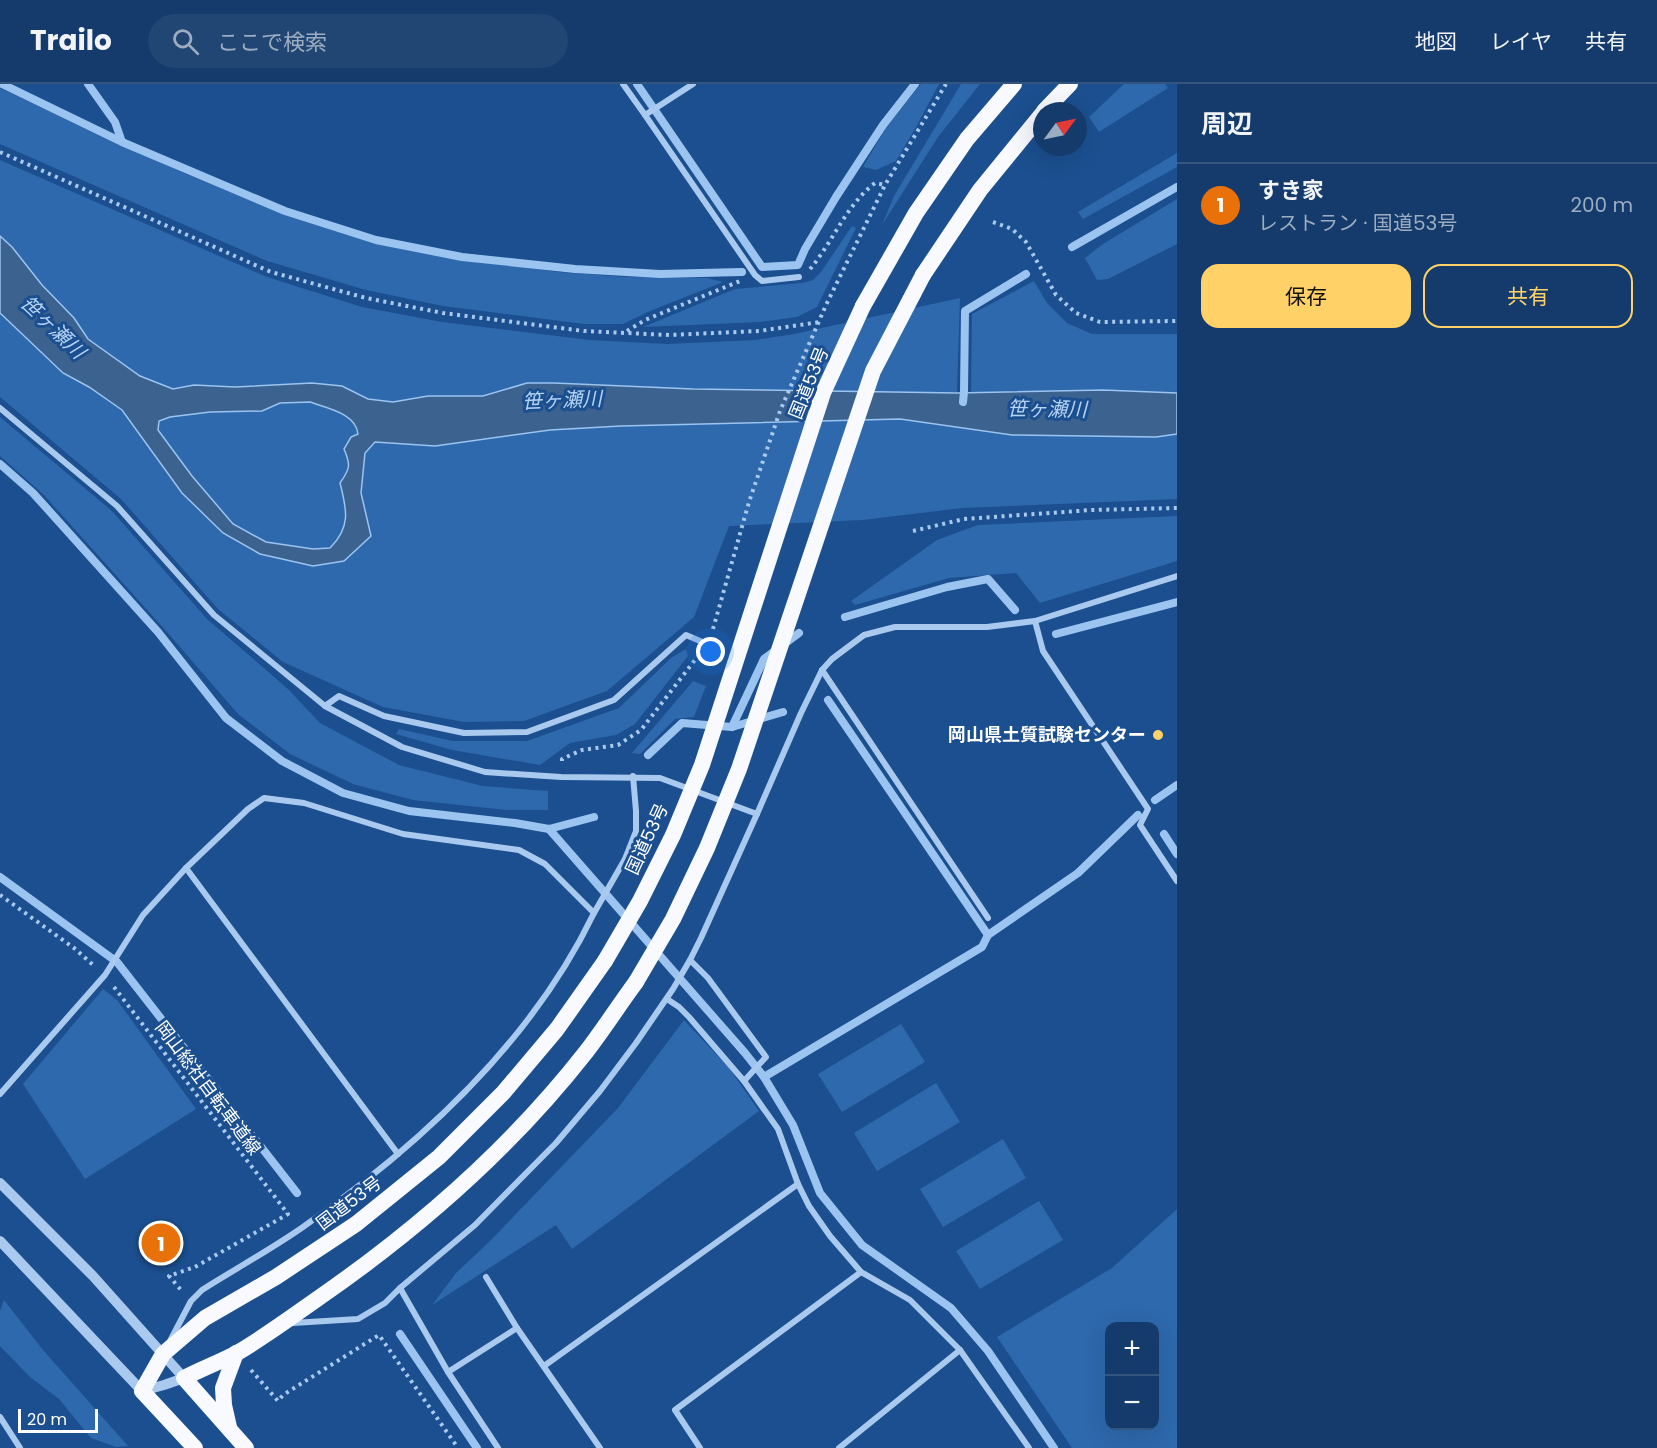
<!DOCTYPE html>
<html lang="ja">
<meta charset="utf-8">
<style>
body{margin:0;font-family:Poppins,"Noto Sans JP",sans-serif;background:#214673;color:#f1f3f6}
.controls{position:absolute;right:18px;bottom:18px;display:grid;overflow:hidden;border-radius:12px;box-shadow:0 6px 24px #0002}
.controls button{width:54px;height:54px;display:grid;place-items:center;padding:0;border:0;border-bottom:2px solid #33557e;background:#143b6b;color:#f1f3f6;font:30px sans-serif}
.compass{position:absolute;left:1033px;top:18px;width:54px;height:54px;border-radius:50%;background:#143b6b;box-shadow:0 6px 24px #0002;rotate:57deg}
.scale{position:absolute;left:18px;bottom:15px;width:80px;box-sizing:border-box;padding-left:6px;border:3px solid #fff;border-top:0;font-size:16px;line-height:21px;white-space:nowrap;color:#fff;-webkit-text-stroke:4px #1b4f8f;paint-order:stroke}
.you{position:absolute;left:711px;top:568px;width:21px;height:21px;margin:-15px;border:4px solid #fff;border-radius:50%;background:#1a73e8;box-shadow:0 0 0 9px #1a73e833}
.badge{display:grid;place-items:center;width:39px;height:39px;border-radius:50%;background:#ffd166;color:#fff;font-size:20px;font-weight:700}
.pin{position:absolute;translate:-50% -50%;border:3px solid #fff;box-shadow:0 2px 6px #0006}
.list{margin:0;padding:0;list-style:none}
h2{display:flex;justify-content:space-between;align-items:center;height:78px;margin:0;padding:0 24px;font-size:26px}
h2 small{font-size:20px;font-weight:400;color:#9dadc1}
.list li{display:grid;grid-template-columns:39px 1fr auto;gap:18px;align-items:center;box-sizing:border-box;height:84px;padding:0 24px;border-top:2px solid #33557e}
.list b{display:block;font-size:22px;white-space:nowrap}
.list p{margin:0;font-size:20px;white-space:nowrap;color:#9dadc1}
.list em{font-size:20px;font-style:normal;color:#9dadc1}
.actions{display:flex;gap:12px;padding:18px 24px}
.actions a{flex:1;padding:14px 0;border:2px solid #ffd166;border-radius:18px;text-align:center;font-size:21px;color:#ffd166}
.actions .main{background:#ffd166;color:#111}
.icon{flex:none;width:33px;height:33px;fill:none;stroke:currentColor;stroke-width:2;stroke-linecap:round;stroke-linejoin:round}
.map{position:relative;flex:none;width:1177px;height:1364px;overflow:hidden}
header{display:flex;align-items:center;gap:36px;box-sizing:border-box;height:84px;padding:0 30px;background:#143b6b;border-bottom:2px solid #33557e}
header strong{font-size:28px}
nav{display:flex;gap:33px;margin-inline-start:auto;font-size:21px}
.search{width:420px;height:54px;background:#214673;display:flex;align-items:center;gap:15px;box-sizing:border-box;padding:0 21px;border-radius:33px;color:#9dadc1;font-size:22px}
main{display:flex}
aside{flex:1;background:#143b6b}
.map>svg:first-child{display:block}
.green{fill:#2e69ad;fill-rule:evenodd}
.water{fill:#3c6290;stroke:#9cc4f0;stroke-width:1.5;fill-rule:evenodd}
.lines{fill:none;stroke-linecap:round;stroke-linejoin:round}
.stream{stroke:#9cc4f0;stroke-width:8}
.path{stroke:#a9c9ee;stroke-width:4;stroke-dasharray:3 4.5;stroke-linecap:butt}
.minor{stroke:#a9c9ee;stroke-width:6}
.tertiary{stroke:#a9c9ee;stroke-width:10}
.trunk{stroke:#f8faff;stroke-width:16}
.trunk-bridge{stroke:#f8faff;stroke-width:16}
.poi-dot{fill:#ffd166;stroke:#1b4f8f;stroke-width:2}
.labels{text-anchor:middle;stroke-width:6;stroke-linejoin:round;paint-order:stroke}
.street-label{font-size:18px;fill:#fff;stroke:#1b4f8f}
.poi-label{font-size:18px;font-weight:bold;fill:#fff;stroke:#1b4f8f;text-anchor:end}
.water-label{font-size:20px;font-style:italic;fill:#b5d3f5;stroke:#1b4f8f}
</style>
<header>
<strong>Trailo</strong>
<div class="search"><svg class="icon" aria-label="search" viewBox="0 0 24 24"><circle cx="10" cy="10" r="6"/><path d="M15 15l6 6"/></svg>ここで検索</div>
<nav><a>地図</a><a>レイヤ</a><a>共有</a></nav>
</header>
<main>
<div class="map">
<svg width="1177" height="1364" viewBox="0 0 1177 1364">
<rect width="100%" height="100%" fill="#1b4f8f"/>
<g class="green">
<polygon points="921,0 939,0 916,43 896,77 876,86 863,83 887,42"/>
<polygon points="961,0 980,0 938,53 882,141 894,112"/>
<polygon points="1124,0 1165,0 1168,4 1099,48 1089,33"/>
<polygon points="0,4 186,90 284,129 375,158 462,175 558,188 626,193 707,194 723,198 650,227 623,240 584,240 443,222 366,206 267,177 0,60"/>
<polygon points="1177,69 1177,83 1083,135 1078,128"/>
<polygon points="0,76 267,193 362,223 442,238 590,256 667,260 755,256 794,250 960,214 957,309 693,305 554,299 527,299 483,312 428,312 393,318 368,315 342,302 235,303 194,301 173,305 140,292 88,255 74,234 42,201 12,163 0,152"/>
<polygon points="1177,115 1177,160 1108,195 1097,196 1085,174 1103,160"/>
<polygon points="852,142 856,144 817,223 797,233 760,238 643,243 735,205 802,199 813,196 821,188"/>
<polygon points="1034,197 1047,219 1067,239 1092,250 1177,250 1177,309 1103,306 971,309 972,230"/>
<polygon points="0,229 63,289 89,303 122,326 182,409 223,449 313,482 371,452 361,409 365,369 375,358 435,362 550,346 621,342 900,335 1012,351 1156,353 1177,350 1177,415 962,424 863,436 729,442 694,533 607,607 524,637 464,638 383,623 283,578 218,525 121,415 0,313"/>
<path d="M310 318C326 325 356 329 358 350L344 365C351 381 350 385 340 399 347 426 351 443 330 464L313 465 266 458 233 440 192 392 158 346 159 337 170 333 210 328 262 327 280 319Z"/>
<polygon points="0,333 112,427 207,535 288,605 320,639 399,681 483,702 548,707 548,726 506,726 413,716 353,700 290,670 238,630 167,548 43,410 0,372"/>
<polygon points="1177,432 1177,477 1040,519 1016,489 949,494 855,521 851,517 937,456 978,441"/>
<polygon points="686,565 688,572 635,640 616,651 570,659 540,681 452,666 396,650 399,645 453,657 527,657 619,624 671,574"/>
<polygon points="693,597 706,602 694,633 675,635 640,670 632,669"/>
<polygon points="103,905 117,916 196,1025 85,1095 23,1000"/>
<polygon points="684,936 729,984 759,1027 572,1165 556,1141 432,1221 456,1189 489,1158 618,1024"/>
<polygon points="901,940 925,978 842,1028 818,990"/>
<polygon points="936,999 960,1038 877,1087 854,1049"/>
<polygon points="1003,1055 1026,1094 943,1143 920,1105"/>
<polygon points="1039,1117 1063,1156 980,1205 956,1167"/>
<path d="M1177 1125V1364H1072L997 1253 1112 1184ZM1110 1242H1154V1342H1110Z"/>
<polygon points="4,1216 43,1266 128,1362 116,1363 91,1354 59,1315 30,1293 0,1262 0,1227"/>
</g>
<path class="water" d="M0 152 12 163 42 201 74 234 88 255 140 292 173 305 194 301 235 303 312 299 342 302 368 315 393 318 428 312H483L527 299H554L693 305 957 309 1103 306 1177 309V350L1156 353 1012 351 900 335 621 342 550 346 435 362 375 358 365 369 361 409 371 452 344 477 313 482 260 470 223 449 182 409 122 326 89 303 63 289 0 229ZM310 318C326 324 356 329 358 350L351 353 344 365C351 381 350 385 340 399 347 426 351 443 330 464L313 465 266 458 233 440 192 392 158 346 159 337 170 333 210 328 262 327 280 319Z"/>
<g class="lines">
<g class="stream">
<polyline points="2,0 122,58 285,127 376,156 462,173 575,185 660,190 742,188"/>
<polyline points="88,0 115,38 122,58"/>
<polyline points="637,0 762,183 798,181 805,165 836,113 883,41 915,0"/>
<polyline points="1072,163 1177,103"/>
<polyline points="963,318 964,308 965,227 1026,190"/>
<polyline points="0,380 33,409 158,548 226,634 282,677 343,709 409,727 515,739 549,745 594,733"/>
<polyline points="845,533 947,503 988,495 1015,526"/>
<polyline points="1056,550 1177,518"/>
<polyline points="828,616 988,851 1078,789 1138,731"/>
<polyline points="732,643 764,575 799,549"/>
<polyline points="648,671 682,639 732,643 783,628"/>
<polyline points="1155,716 1177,701"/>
<polyline points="549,745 745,969 764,993 793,1041 820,1109 862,1161 951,1224 988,1267 1054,1364"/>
<polyline points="1164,750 1177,770"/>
<polyline points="0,793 117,878 297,1109"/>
<polyline points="764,993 982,863 988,851"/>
<polyline points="400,1250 477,1364"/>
</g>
<g class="path">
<polyline points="0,68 271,188 366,214 443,229 584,247 669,251 759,247 820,238"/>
<polyline points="993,138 1012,145 1026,158 1056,211 1076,229 1100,238 1177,237"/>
<path d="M810 185C833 158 846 121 875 99L885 101"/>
<polyline points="627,247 645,236 740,197"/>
<polyline points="913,447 964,435 1092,426 1177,424"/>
<polyline points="713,545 749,418 780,327 826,221 885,101 946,0"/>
<polyline points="562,677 562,675 582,666 618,661 641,646 698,572"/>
<polyline points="0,811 74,864 93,881"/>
<polyline points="114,903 288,1130 195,1183 169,1192 181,1206"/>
<polyline points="251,1286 278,1317 283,1311 379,1251 458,1364"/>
</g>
<g class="minor">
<polyline points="623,0 645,31 693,0"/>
<polyline points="645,31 755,191 762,197 799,193"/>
<polyline points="0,324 117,422 214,531 325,622 402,663 485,688 561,693 660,694 757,730 801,629 822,586 832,575 864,551 895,543 987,543 1035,537 1177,492"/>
<polyline points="1035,537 1043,567 1148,725 1140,741 1177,797"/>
<polyline points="822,586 988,834"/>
<polyline points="325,622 339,612 384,632 464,649 527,648 614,616 686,551 707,560"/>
<polyline points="186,784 398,1070"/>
<polyline points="690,876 708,894 766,973 744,997"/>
<polyline points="667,915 679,923 689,933 744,997 778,1045 798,1100 809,1122 830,1152 861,1188 910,1216 960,1266 1029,1364"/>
<polyline points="0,1010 105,891 143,831 186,784 248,725 264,714 304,719 403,750 519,766 545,780 594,829 625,775 636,747 636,727 633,692"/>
<polyline points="486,1193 517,1244 600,1364"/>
<polyline points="400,1204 448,1288 498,1364"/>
<polyline points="293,1239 358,1235 385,1219 400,1204 475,1141 556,1059 600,1007 636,959 673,905 690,876 701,854 757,730"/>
<path d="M170 1257 191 1217 202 1206C235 1185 270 1166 303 1143 419 1062 532 958 594 829"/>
<polyline points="544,1282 798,1100"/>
<polyline points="448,1288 517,1244"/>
<polyline points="0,1333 20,1364"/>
<polyline points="700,1364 675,1326 861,1188"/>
<polyline points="839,1364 960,1266"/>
</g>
<polyline class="tertiary" points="0,1099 93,1192 184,1294 164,1301 142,1307 0,1157"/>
<g class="trunk">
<polyline points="1044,27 1070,0"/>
<polyline points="923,191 980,106 1042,30"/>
<polyline points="863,222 916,129 967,55 1014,0"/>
<polyline points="229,1343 224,1321 223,1304 236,1269"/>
<polyline points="195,1364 142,1307 163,1270 205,1234 276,1193 356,1140 439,1073 503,1009 557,945 605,877"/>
<path d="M246 1364 184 1294C201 1285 220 1278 237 1269 266 1252 293 1232 320 1213 421 1143 510 1065 586 968 603 946 619 921 636 898"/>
</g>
<g class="trunk-bridge">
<polyline points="605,877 640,817 673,751 702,681 823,309 863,222"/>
<polyline points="636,898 673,835 707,764 739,685 873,287 923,191"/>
</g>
</g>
<circle class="poi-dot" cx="1158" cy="651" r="6"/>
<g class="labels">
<g class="street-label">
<text transform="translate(809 299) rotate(-68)" y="6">国道53号</text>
<text transform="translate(647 755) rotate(-65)" y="6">国道53号</text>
<text transform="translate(208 1004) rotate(53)" y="6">岡山総社自転車道線</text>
<text transform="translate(349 1119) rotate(-37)" y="6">国道53号</text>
</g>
<g class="poi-label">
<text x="1146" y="657">岡山県土質試験センター</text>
</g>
<g class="water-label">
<text transform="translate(53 243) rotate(44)" y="7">笹ヶ瀬川</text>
<text transform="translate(562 316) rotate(-2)" y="7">笹ヶ瀬川</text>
<text transform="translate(1047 325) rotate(1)" y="7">笹ヶ瀬川</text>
</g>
</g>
</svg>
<div class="controls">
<button>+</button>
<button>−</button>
</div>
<svg class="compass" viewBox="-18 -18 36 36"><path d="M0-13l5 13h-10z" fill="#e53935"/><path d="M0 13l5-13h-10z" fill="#9dadc1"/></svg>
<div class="scale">20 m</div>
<div class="you"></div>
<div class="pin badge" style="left:161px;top:1159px;background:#e8710a">1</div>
</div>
<aside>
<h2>周辺<small></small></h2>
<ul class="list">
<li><span class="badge" style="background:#e8710a">1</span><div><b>すき家</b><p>レストラン · 国道53号</p></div><em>200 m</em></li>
</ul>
<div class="actions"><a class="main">保存</a><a>共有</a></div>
</aside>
</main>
